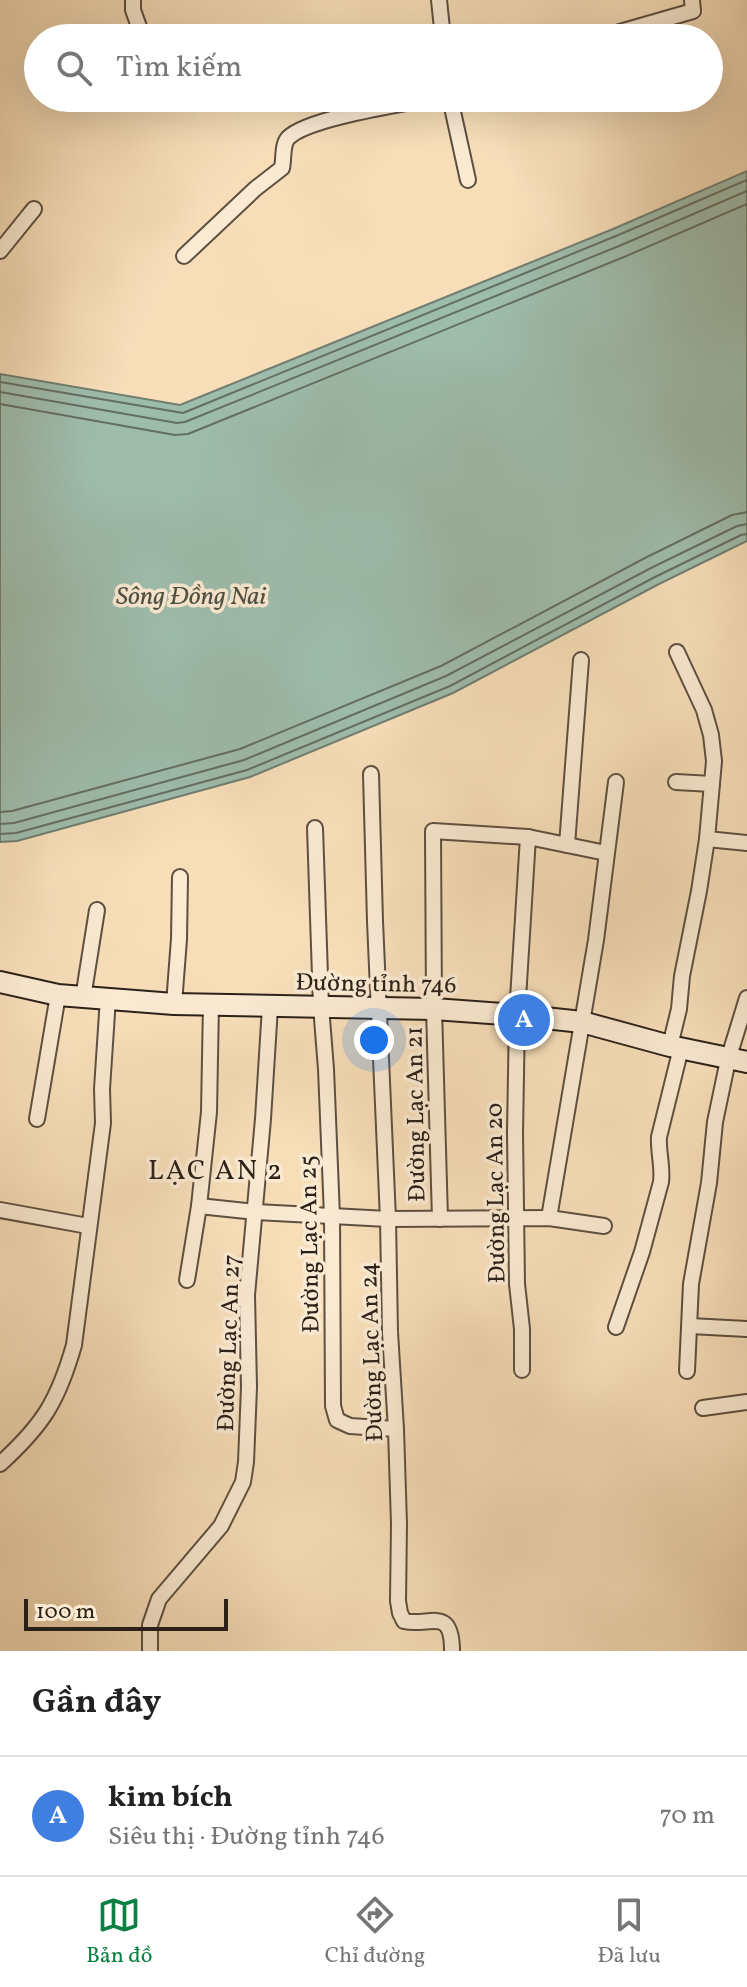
<!DOCTYPE html>
<html lang="vi">
<meta charset="utf-8">
<style>
body{margin:0;font-family:Vollkorn,serif;background:#f2f2f2;color:#222}
.scale{position:absolute;left:24px;bottom:20px;width:204px;box-sizing:border-box;padding-left:8px;border:4px solid #2b2118;border-top:0;font-size:22px;line-height:28px;white-space:nowrap;color:#2b2118;-webkit-text-stroke:6px #faead2;paint-order:stroke}
.you{position:absolute;left:374px;top:1040px;width:28px;height:28px;margin:-20px;border:6px solid #fff;border-radius:50%;background:#1a73e8;box-shadow:0 0 0 12px #1a73e833}
.badge{display:grid;place-items:center;width:52px;height:52px;border-radius:50%;background:#0b8043;color:#fff;font-size:26px;font-weight:700}
.pin{position:absolute;translate:-50% -50%;border:4px solid #fff;box-shadow:0 2px 8px #0006}
.list{margin:0;padding:0;list-style:none}
h2{display:flex;justify-content:space-between;align-items:center;height:104px;margin:0;padding:0 32px;font-size:34px}
h2 small{font-size:26px;font-weight:400;color:#767676}
.list li{display:grid;grid-template-columns:52px 1fr auto;gap:24px;align-items:center;box-sizing:border-box;height:120px;padding:0 32px;border-top:2px solid #e0e0e0}
.list b{display:block;font-size:30px;white-space:nowrap}
.list p{margin:0;font-size:26px;white-space:nowrap;color:#767676}
.list em{font-size:26px;font-style:normal;color:#767676}
.icon{flex:none;width:44px;height:44px;fill:none;stroke:currentColor;stroke-width:2;stroke-linecap:round;stroke-linejoin:round}
.map{position:relative;flex:none;width:747px;height:1651px;overflow:hidden}
.search{position:absolute;background:#fff;box-shadow:0 8px 32px #0002;left:24px;right:24px;top:24px;height:88px;display:flex;align-items:center;gap:20px;box-sizing:border-box;padding:0 28px;border-radius:44px;color:#767676;font-size:30px}
.sheet{height:224px;background:#fff}
nav{display:flex;justify-content:space-around;align-items:center;box-sizing:border-box;height:112px;border-top:2px solid #e0e0e0;background:#fff;font-size:22px;color:#767676}
nav a{display:grid;justify-items:center;gap:4px}
nav .on{color:#0b8043}
.map>svg:first-child{display:block}
.water{fill:#9ebcac;stroke:#707e71;stroke-width:2}
.lines{fill:none;stroke-linecap:round;stroke-linejoin:round}
.shore{stroke:#646e62;stroke-width:2}
.street-casing{stroke:#5e5040;stroke-width:18}
.secondary-casing{stroke:#2b2118;stroke-width:24}
.street{stroke:#faead2;stroke-width:14}
.secondary{stroke:#faead2;stroke-width:20}
.labels{text-anchor:middle;stroke-width:7;stroke-linejoin:round;paint-order:stroke}
.street-label{font-size:24px;fill:#2b2118;stroke:#faead2}
.water-label{font-size:26px;font-style:italic;fill:#4e5044;stroke:#faead2}
.quarter-label{font-size:28px;letter-spacing:2px;fill:#2b2118;stroke:#faead2}
</style>
<div class="map">
<svg width="747" height="1651" viewBox="0 0 747 1651">
<rect width="100%" height="100%" fill="#f7deb9"/>
<filter id="stains"><feTurbulence type="fractalNoise" baseFrequency=".0025" numOctaves="4"/><feColorMatrix values="0 0 0 0 .2 0 0 0 0 .09 0 0 0 0 .02 0 0 0 .5 -.17"/></filter>
<radialGradient id="worn" r=".72"><stop offset=".6" stop-color="#630" stop-opacity="0"/><stop offset="1" stop-color="#630" stop-opacity=".3"/></radialGradient>
<polygon class="water" points="747,171 747,541 659,584 453,693 250,777 17,841 0,842 0,374 180,405 613,229"/>
<g class="lines">
<g class="shore">
<polyline points="0,382 183,413 616,236 747,180"/>
<polyline points="0,392 177,423 185,422 619,246 747,191"/>
<polyline points="0,404 175,435 188,434 624,257 747,204"/>
<polyline points="0,812 12,811 240,749 441,666 645,558 732,515 747,512"/>
<polyline points="0,824 14,823 244,760 446,676 651,568 737,526 747,524"/>
<polyline points="0,834 16,833 247,770 450,686 655,577 741,535 747,534"/>
</g>
<defs>
<g id="street">
<polyline points="133,0 133,10 143,38"/>
<polyline points="439,0 443,38"/>
<polyline points="599,38 693,11 692,0"/>
<polyline points="450,98 468,180"/>
<polyline points="0,251 34,209"/>
<path d="M184 256 255 189 282 168C284 159 282 145 288 138 307 118 403 104 433 98"/>
<path d="M371 774 375 921 388 1219 390 1332 396 1429 399 1524 398 1601 400 1613 404 1621C429 1627 452 1605 452 1651"/>
<polyline points="676,782 712,784"/>
<polyline points="315,828 321,1006 326,1069 332,1216 333,1406 337,1420 350,1426 396,1429"/>
<polyline points="707,839 747,843"/>
<polyline points="567,845 581,660"/>
<polyline points="83,998 97,910"/>
<polyline points="174,1004 179,939 180,877"/>
<polyline points="670,1046 679,1009 682,976 699,891 707,839 714,761 711,735 704,710 677,652"/>
<polyline points="37,1119 58,995"/>
<polyline points="199,1206 256,1212 388,1219 549,1218 604,1226"/>
<polyline points="0,1210 88,1226"/>
<polyline points="549,1218 596,940 616,782"/>
<polyline points="440,1219 434,1009 433,831 528,837 606,853"/>
<polyline points="187,1280 199,1206 209,1112 211,1004"/>
<polyline points="690,1326 747,1329"/>
<path d="M616 1327 642 1252 661 1182C663 1167 658 1152 659 1137L681 1048"/>
<polyline points="522,1370 522,1329 517,1284 515,1133 517,1015 528,837"/>
<polyline points="687,1371 691,1284 709,1183 715,1122 728,1060 747,998"/>
<polyline points="703,1408 747,1402"/>
<path d="M0 1464C43 1425 58 1401 74 1345L103 1123 102 1089 108 998"/>
<polyline points="150,1651 150,1625 159,1599 221,1526 243,1482 246,1462 249,1387 247,1295 263,1119 270,1007"/>
</g>
<polyline id="secondary" points="0,982 58,995 174,1004 434,1009 517,1015 582,1022 670,1046 747,1062"/>
</defs>
<use href="#street" class="street-casing"/>
<use href="#secondary" class="secondary-casing"/>
<use href="#street" class="street"/>
<use href="#secondary" class="secondary"/>
</g>
<g class="labels">
<g class="street-label">
<text transform="translate(376 983) rotate(1)" y="8">Đường tỉnh 746</text>
<text transform="translate(415 1114) rotate(-91)" y="8">Đường Lạc An 21</text>
<text transform="translate(495 1193) rotate(-91)" y="8">Đường Lạc An 20</text>
<text transform="translate(309 1244) rotate(-91)" y="8">Đường Lạc An 25</text>
<text transform="translate(228 1343) rotate(-88)" y="8">Đường Lạc An 27</text>
<text transform="translate(371 1352) rotate(-92)" y="8">Đường Lạc An 24</text>
</g>
<g class="water-label">
<text x="191" y="604">Sông Đồng Nai</text>
</g>
<g class="quarter-label">
<text x="216" y="1179">LẠC AN 2</text>
</g>
</g>
<rect width="100%" height="100%" filter="url(#stains)"/>
<rect width="100%" height="100%" fill="url(#worn)"/>
</svg>
<div class="scale">100 m</div>
<div class="you"></div>
<div class="pin badge" style="left:524px;top:1020px;background:#3f7fe0">A</div>
<div class="search"><svg class="icon" aria-label="search" viewBox="0 0 24 24"><circle cx="10" cy="10" r="6"/><path d="M15 15l6 6"/></svg>Tìm kiếm</div>
</div>
<section class="sheet">
<h2>Gần đây<small></small></h2>
<ul class="list">
<li><span class="badge" style="background:#3f7fe0">A</span><div><b>kim bích</b><p>Siêu thị · Đường tỉnh 746</p></div><em>70 m</em></li>
</ul>
</section>
<nav>
<a class="on"><svg class="icon" aria-label="map" viewBox="0 0 24 24"><path d="M3 6l6-2 6 2 6-2v14l-6 2-6-2-6 2zM9 4v14M15 6v14"/></svg>Bản đồ</a>
<a><svg class="icon" aria-label="directions" viewBox="0 0 24 24"><path d="M12 3l9 9-9 9-9-9zM9 14v-3h6M13 9l2 2-2 2"/></svg>Chỉ đường</a>
<a><svg class="icon" aria-label="saved" viewBox="0 0 24 24"><path d="M7 4h10v16l-5-4-5 4z"/></svg>Đã lưu</a>
</nav>
